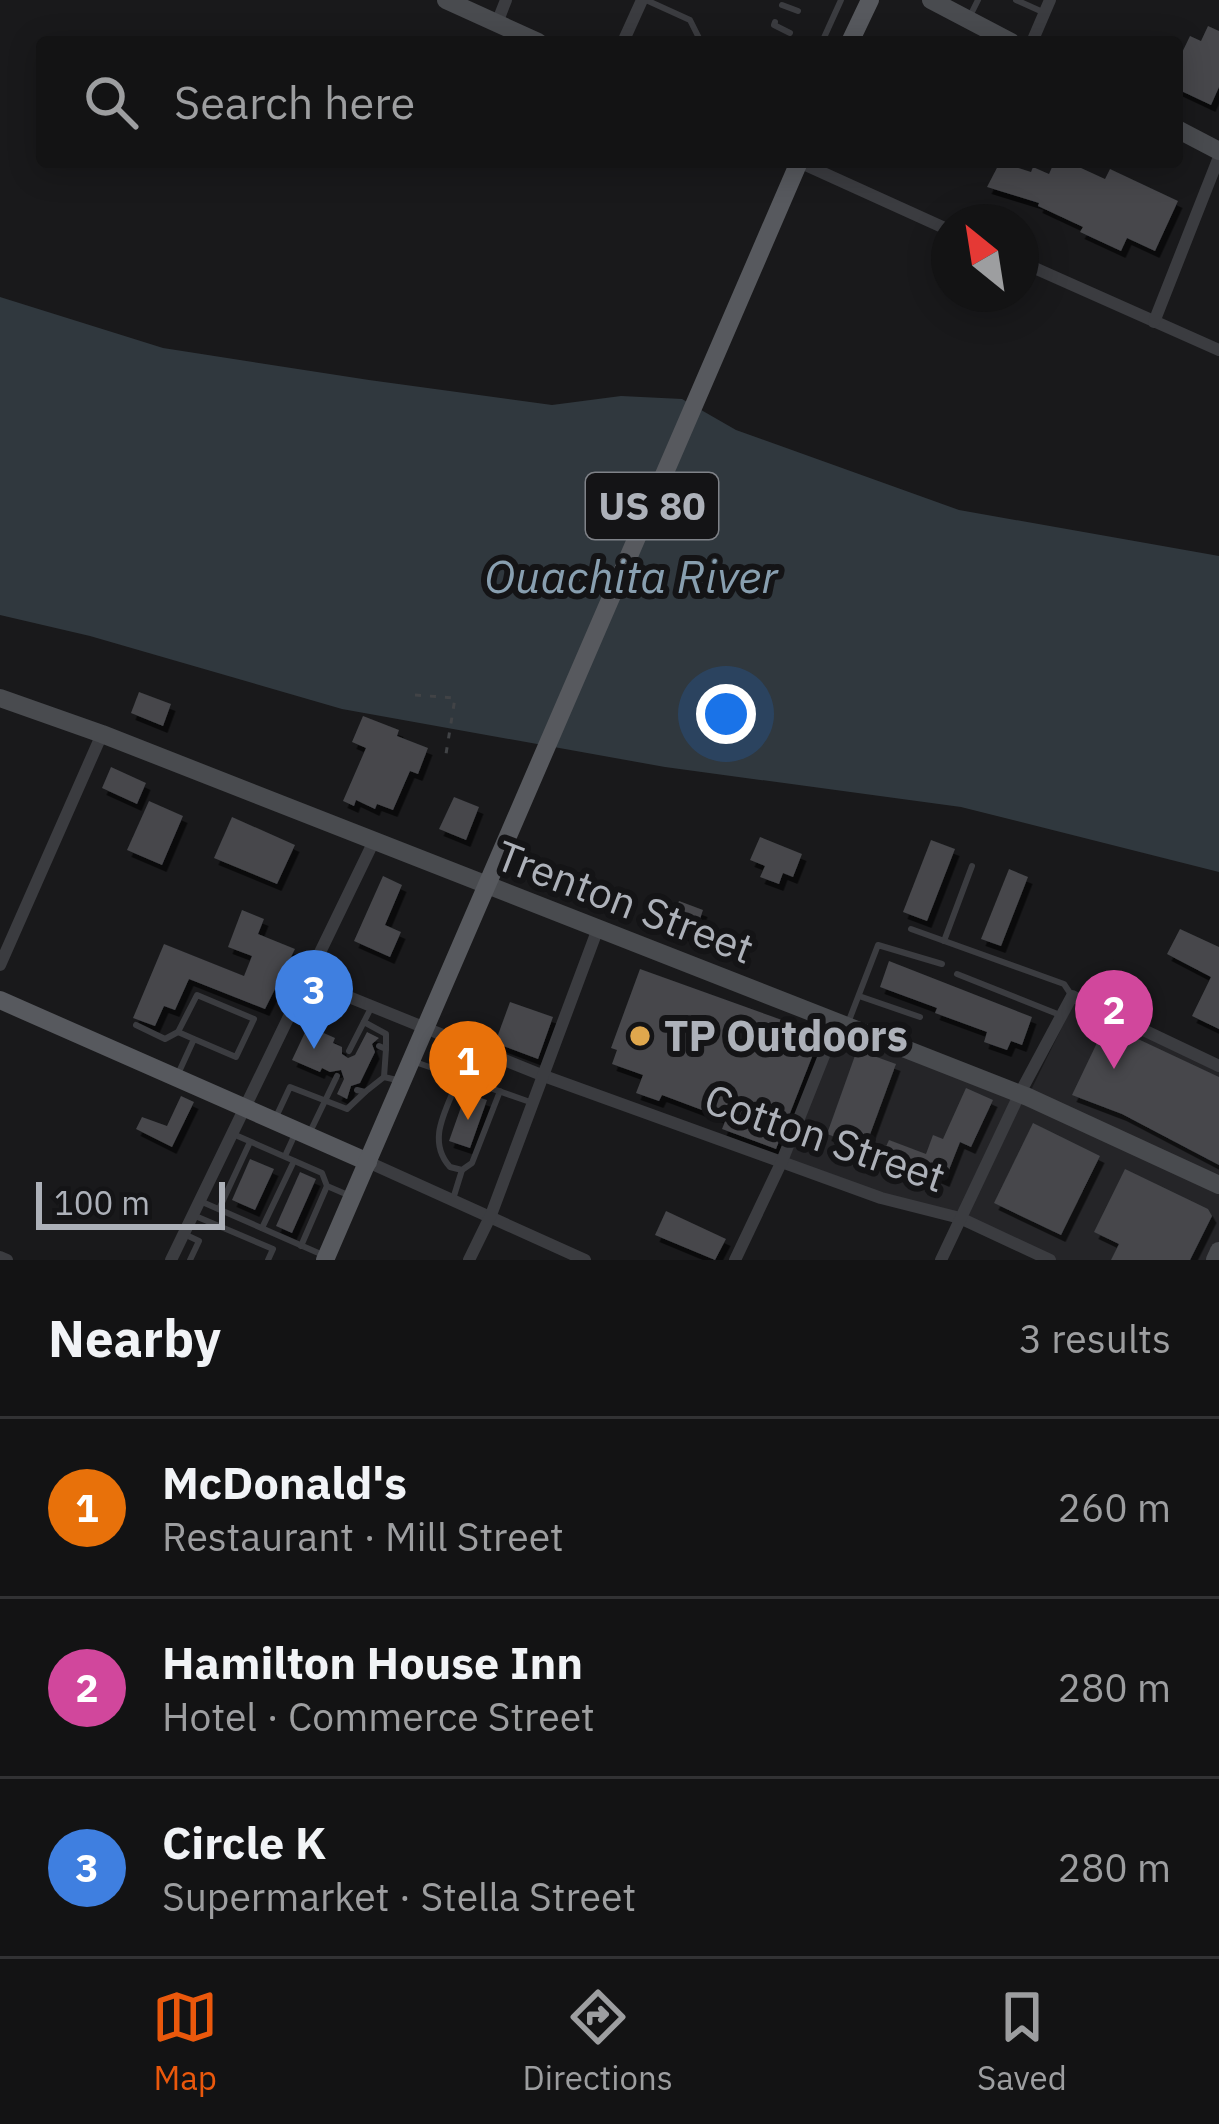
<!DOCTYPE html>
<meta charset="utf-8">
<style>
body{margin:0;font-family:"IBM Plex Sans",sans-serif;background:#202022;color:#f1f3f6}
.compass{position:absolute;left:931px;top:204px;width:108px;height:108px;border-radius:50%;background:#131314;box-shadow:0 6px 30px #0003;rotate:330deg}
.scale{position:absolute;left:36px;bottom:30px;width:189px;box-sizing:border-box;padding-left:12px;border:6px solid #adb1b9;border-top:0;font-size:33px;line-height:42px;white-space:nowrap;color:#adb1b9;-webkit-text-stroke:9px #141416;paint-order:stroke}
.you{position:absolute;left:726px;top:714px;width:42px;height:42px;margin:-30px;border:9px solid #fff;border-radius:50%;background:#1a73e8;box-shadow:0 0 0 18px #1a73e833}
.badge{display:grid;place-items:center;width:78px;height:78px;border-radius:50%;background:#ea580c;color:#fff;font-size:39px;font-weight:700}
.pin{position:absolute;translate:-50% -99px;filter:drop-shadow(0 3px 6px #0008)}
.pin::after{content:'';position:absolute;top:63px;width:42px;height:36px;background:inherit;clip-path:polygon(0 0,100% 0,50% 100%)}
.list{margin:0;padding:0;list-style:none}
h2{display:flex;justify-content:space-between;align-items:center;height:156px;margin:0;padding:0 48px;font-size:51px}
h2 small{font-size:39px;font-weight:400;color:#9d9ea0}
.list li{display:grid;grid-template-columns:78px 1fr auto;gap:36px;align-items:center;box-sizing:border-box;height:180px;padding:0 48px;border-top:3px solid #323234}
.list b{display:block;font-size:45px;white-space:nowrap}
.list p{margin:0;font-size:39px;white-space:nowrap;color:#9d9ea0}
.list em{font-size:39px;font-style:normal;color:#9d9ea0}
.icon{flex:none;width:66px;height:66px;fill:none;stroke:currentColor;stroke-width:2;stroke-linecap:round;stroke-linejoin:round}
.map{position:relative;flex:none;width:1219px;height:1260px;overflow:hidden}
.search{position:absolute;background:#131314;box-shadow:0 6px 30px #0003;left:36px;right:36px;top:36px;height:132px;display:flex;align-items:center;gap:30px;box-sizing:border-box;padding:0 42px;border-radius:12px;color:#9d9ea0;font-size:45px}
.sheet{height:696px;background:#131314}
nav{display:flex;justify-content:space-around;align-items:center;box-sizing:border-box;height:168px;border-top:3px solid #323234;background:#131314;font-size:33px;color:#9d9ea0}
nav a{display:grid;justify-items:center;gap:6px}
nav .on{color:#ea580c}
.map>svg:first-child{display:block}
.built{fill:#252528}
.water{fill:#30383e}
.building{fill:#46474b;filter:url(#shadow)}
.lines{fill:none;stroke-linecap:round;stroke-linejoin:round}
.path{stroke:#414346;stroke-width:3;stroke-dasharray:6 9;stroke-linecap:butt}
.lane{stroke:#3b3c40;stroke-width:6}
.street{stroke:#3b3c40;stroke-width:12}
.secondary{stroke:#494b4f;stroke-width:18}
.primary{stroke:#57595e;stroke-width:18}
.poi-dot{fill:#dfa74d;stroke:#141416;stroke-width:4.5}
.labels{text-anchor:middle;stroke-width:12;stroke-linejoin:round;paint-order:stroke}
.shield{fill:#141416;stroke:#7f8288;stroke-width:3}
.shield-label{font-size:39px;font-weight:bold;fill:#adb1b9}
.street-label{font-size:42px;fill:#adb1b9;stroke:#141416}
.poi-label{font-size:42px;font-weight:bold;fill:#adb1b9;stroke:#141416;text-anchor:start}
.water-label{font-size:45px;font-style:italic;fill:#889fb0;stroke:#141416}
</style>
<div class="map">
<svg width="1219" height="1260" viewBox="0 0 1219 1260">
<defs>
<filter id="shadow"><feDropShadow dx="4.5" dy="7" stdDeviation="0" flood-color="#0009"/></filter>
</defs>
<rect width="100%" height="100%" fill="#19191b"/>
<polygon class="built" points="1076,999 1219,1066 1219,1260 1048,1260 960,1218 782,1162 837,1023 1028,1096"/>
<polygon class="water" points="0,297 163,348 369,380 552,405 621,396 682,399 736,430 959,510 1219,556 1219,872 961,807 665,767 342,709 90,636 0,615"/>
<g class="building">
<polygon points="1208,26 1219,31 1219,87 1211,105 1177,89 1177,63 1190,36 1201,41"/>
<polygon points="1000,162 1031,172 1033,167 1049,174 1053,165 1068,162 1105,179 1110,169 1178,201 1155,251 1127,238 1121,251 1080,232 1083,227 1038,206 1039,203 987,187"/>
<polygon points="139,692 171,704 163,726 131,713"/>
<polygon points="363,716 399,730 397,736 428,748 418,774 410,771 393,810 377,804 375,809 356,800 354,806 343,801 366,748 352,742"/>
<polygon points="111,767 146,783 137,804 102,788"/>
<polygon points="454,797 479,807 466,840 439,829"/>
<polygon points="149,801 183,816 162,865 127,850"/>
<polygon points="232,817 295,845 277,884 214,858"/>
<polygon points="760,837 802,854 793,877 783,873 779,884 760,877 765,866 750,860"/>
<polygon points="931,840 955,849 927,921 903,912"/>
<polygon points="1009,869 1028,877 1001,946 981,939"/>
<polygon points="383,876 402,885 385,925 401,932 390,957 354,941"/>
<polygon points="679,901 703,910 700,919 706,922 699,940 668,928"/>
<polygon points="242,910 264,919 258,934 295,949 265,1009 189,979 175,1010 164,1006 155,1026 133,1018 164,944 244,976 252,956 228,947"/>
<polygon points="1180,929 1219,947 1219,1029 1192,1016 1211,977 1167,954"/>
<polygon points="889,961 1032,1017 1022,1045 1011,1041 1007,1050 984,1042 987,1032 935,1013 937,1008 880,987"/>
<polygon points="640,969 821,1034 776,1149 722,1129 726,1119 662,1095 659,1101 636,1093 643,1075 612,1064 617,1050 611,1048"/>
<polygon points="510,1002 553,1017 538,1059 495,1043"/>
<polygon points="1106,1024 1219,1077 1219,1165 1122,1114 1072,1095"/>
<polygon points="308,1026 335,1038 333,1043 342,1047 342,1054 348,1058 355,1055 367,1032 379,1038 372,1044 375,1052 360,1083 351,1086 347,1099 337,1094 344,1079 341,1070 330,1072 322,1068 320,1072 292,1060"/>
<polygon points="857,1050 896,1064 865,1148 827,1134"/>
<polygon points="966,1088 993,1100 971,1147 960,1142 945,1180 883,1153 889,1140 926,1154 933,1135 943,1139"/>
<polygon points="466,1093 487,1100 470,1148 449,1141"/>
<polygon points="181,1096 194,1102 172,1147 136,1129 142,1117 167,1126"/>
<polygon points="1033,1123 1100,1156 1061,1235 994,1203"/>
<polygon points="250,1159 274,1169 255,1210 232,1200"/>
<polygon points="1125,1169 1208,1209 1212,1216 1190,1260 1111,1260 1119,1244 1094,1232"/>
<polygon points="300,1172 316,1179 292,1233 276,1226"/>
<polygon points="666,1211 726,1239 715,1260 655,1235"/>
</g>
<g class="lines">
<polyline class="path" points="415,695 455,698 446,754"/>
<g class="lane">
<polyline points="646,0 690,20 701,42"/>
<polyline points="1016,0 1045,13"/>
<polyline points="782,5 798,11"/>
<polyline points="970,16 978,0"/>
<polyline points="775,22 774,25 790,33"/>
<polyline points="822,42 841,0"/>
<polyline points="911,929 1064,984 1072,996"/>
<polyline points="944,941 972,866"/>
<polyline points="957,974 1060,1015"/>
<polyline points="859,996 920,1017"/>
<polyline points="364,1022 386,1034 386,1049"/>
<polyline points="848,1023 878,945 942,964"/>
<polyline points="136,1025 165,1039 178,1032"/>
<polyline points="379,1046 386,1049 384,1077"/>
<polyline points="349,1051 372,1006"/>
<path d="M415 1062 459 1077C448 1108 425 1139 450 1167L462 1170 472 1163 500 1091"/>
<polyline points="178,1074 194,1039 236,1057 254,1019 197,995 178,1032 194,1039"/>
<polyline points="459,1077 530,1102"/>
<polyline points="357,1090 365,1092 384,1077 401,1081"/>
<polyline points="276,1117 290,1087 347,1109 365,1092"/>
<polyline points="310,1132 337,1076"/>
<polyline points="233,1134 322,1173 327,1186 348,1195"/>
<polyline points="285,1156 296,1132"/>
<polyline points="453,1199 462,1170"/>
<polyline points="200,1201 323,1255"/>
<polyline points="219,1209 250,1142"/>
<polyline points="193,1215 273,1249 268,1260"/>
<polyline points="262,1228 294,1161"/>
<polyline points="184,1234 199,1241 190,1260"/>
<polyline points="301,1246 327,1186"/>
</g>
<g class="street">
<polyline points="497,23 506,0"/>
<polyline points="623,42 642,0"/>
<polyline points="1032,42 1050,0"/>
<polyline points="799,162 949,230"/>
<polyline points="1021,262 1219,350"/>
<polyline points="1154,322 1219,157"/>
<polyline points="0,965 102,734"/>
<polyline points="307,980 544,1076 881,1198 960,1218 1050,1260"/>
<polyline points="368,1162 585,1260"/>
<polyline points="0,1257 7,1260"/>
<polyline points="171,1260 373,843"/>
<polyline points="469,1260 491,1215 597,931"/>
<polyline points="735,1260 782,1161 837,1023"/>
<polyline points="941,1260 1020,1093 1072,996 1219,1066"/>
</g>
<g class="secondary">
<polyline points="446,0 538,42"/>
<polyline points="931,0 1011,42"/>
<polyline points="1177,129 1219,151"/>
<polyline points="0,698 102,734 1028,1097 1219,1185"/>
<polyline points="1215,1260 1219,1251"/>
</g>
<g class="primary">
<polyline points="850,42 870,0"/>
<polyline points="0,1000 368,1162"/>
<polyline points="325,1260 799,162"/>
</g>
</g>
<circle class="poi-dot" cx="640" cy="1036" r="12"/>
<g class="labels">
<rect class="shield" x="586" y="473" width="132" height="66" rx="9"/>
<g class="shield-label">
<text x="652" y="520">US 80</text>
</g>
<g class="street-label">
<text transform="translate(625 902) rotate(21)" y="15">Trenton Street</text>
<text transform="translate(825 1138) rotate(19)" y="15">Cotton Street</text>
</g>
<g class="poi-label">
<text x="664" y="1051">TP Outdoors</text>
</g>
<g class="water-label">
<text x="631" y="593">Ouachita River</text>
</g>
</g>
</svg>
<svg class="compass" viewBox="-18 -18 36 36"><path d="M0-13l5 13h-10z" fill="#e53935"/><path d="M0 13l5-13h-10z" fill="#9d9ea0"/></svg>
<div class="scale">100 m</div>
<div class="you"></div>
<div class="pin badge" style="left:468px;top:1120px;background:#e8710a">1</div>
<div class="pin badge" style="left:1114px;top:1069px;background:#d1479c">2</div>
<div class="pin badge" style="left:314px;top:1049px;background:#3f7fe0">3</div>
<div class="search"><svg class="icon" aria-label="search" viewBox="0 0 24 24"><circle cx="10" cy="10" r="6"/><path d="M15 15l6 6"/></svg>Search here</div>
</div>
<section class="sheet">
<h2>Nearby<small>3 results</small></h2>
<ul class="list">
<li><span class="badge" style="background:#e8710a">1</span><div><b>McDonald's</b><p>Restaurant · Mill Street</p></div><em>260 m</em></li>
<li><span class="badge" style="background:#d1479c">2</span><div><b>Hamilton House Inn</b><p>Hotel · Commerce Street</p></div><em>280 m</em></li>
<li><span class="badge" style="background:#3f7fe0">3</span><div><b>Circle K</b><p>Supermarket · Stella Street</p></div><em>280 m</em></li>
</ul>
</section>
<nav>
<a class="on"><svg class="icon" aria-label="map" viewBox="0 0 24 24"><path d="M3 6l6-2 6 2 6-2v14l-6 2-6-2-6 2zM9 4v14M15 6v14"/></svg>Map</a>
<a><svg class="icon" aria-label="directions" viewBox="0 0 24 24"><path d="M12 3l9 9-9 9-9-9zM9 14v-3h6M13 9l2 2-2 2"/></svg>Directions</a>
<a><svg class="icon" aria-label="saved" viewBox="0 0 24 24"><path d="M7 4h10v16l-5-4-5 4z"/></svg>Saved</a>
</nav>
